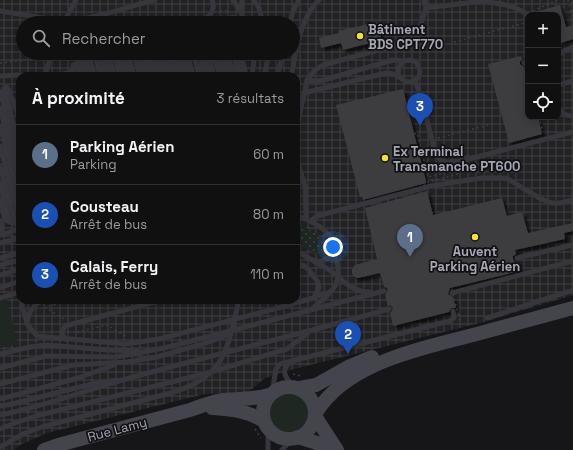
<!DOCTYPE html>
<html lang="fr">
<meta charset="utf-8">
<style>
body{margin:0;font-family:"Space Grotesk",sans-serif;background:#1e1e1f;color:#f1f3f6}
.controls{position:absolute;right:12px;top:12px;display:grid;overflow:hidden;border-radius:8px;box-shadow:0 2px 10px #0003}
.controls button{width:36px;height:36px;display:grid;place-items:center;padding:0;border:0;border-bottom:1px solid #303031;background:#101011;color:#f1f3f6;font:20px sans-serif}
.you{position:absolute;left:333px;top:247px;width:14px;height:14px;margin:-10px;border:3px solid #fff;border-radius:50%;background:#1a73e8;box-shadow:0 0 0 6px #1a73e833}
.badge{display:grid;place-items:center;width:26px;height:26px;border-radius:50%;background:#d93025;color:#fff;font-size:13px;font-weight:700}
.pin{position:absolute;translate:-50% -33px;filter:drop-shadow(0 1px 2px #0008)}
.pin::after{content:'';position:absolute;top:21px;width:14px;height:12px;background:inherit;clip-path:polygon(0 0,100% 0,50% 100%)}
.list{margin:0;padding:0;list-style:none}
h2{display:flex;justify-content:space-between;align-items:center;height:52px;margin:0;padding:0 16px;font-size:17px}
h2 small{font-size:13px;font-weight:400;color:#9c9d9f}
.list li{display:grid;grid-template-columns:26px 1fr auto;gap:12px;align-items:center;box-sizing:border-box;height:60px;padding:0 16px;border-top:1px solid #303031}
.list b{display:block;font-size:15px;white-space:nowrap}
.list p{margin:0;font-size:13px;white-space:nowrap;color:#9c9d9f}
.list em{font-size:13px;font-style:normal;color:#9c9d9f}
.icon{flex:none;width:22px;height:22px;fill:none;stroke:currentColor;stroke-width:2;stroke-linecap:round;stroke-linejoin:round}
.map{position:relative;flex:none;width:573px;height:450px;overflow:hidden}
.search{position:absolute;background:#101011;box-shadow:0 2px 10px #0003;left:16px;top:16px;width:284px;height:44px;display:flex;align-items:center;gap:10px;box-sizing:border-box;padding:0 14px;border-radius:22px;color:#9c9d9f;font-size:15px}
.panel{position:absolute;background:#101011;box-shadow:0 2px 10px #0003;left:16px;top:72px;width:284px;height:232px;border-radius:12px}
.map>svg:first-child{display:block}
.industrial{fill:url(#industrial-grid);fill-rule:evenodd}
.grass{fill:#1f2722}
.garden{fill:url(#garden-dots)}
.building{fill:#3d3c41;filter:url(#shadow)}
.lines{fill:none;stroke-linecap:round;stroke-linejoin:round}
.path{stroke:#3c3c43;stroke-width:1.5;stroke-dasharray:2 3;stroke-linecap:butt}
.lane{stroke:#37363c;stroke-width:5}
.secondary{stroke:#44444c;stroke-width:14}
.path-bridge{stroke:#3c3c43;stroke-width:1.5;stroke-dasharray:2 3;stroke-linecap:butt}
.lane-bridge{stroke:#37363c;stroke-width:5}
.poi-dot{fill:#f1e333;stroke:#111012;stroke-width:1.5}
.labels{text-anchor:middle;stroke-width:3.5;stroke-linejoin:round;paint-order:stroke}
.poi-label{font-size:13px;font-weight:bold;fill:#a7a8b7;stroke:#111012;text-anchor:start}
.street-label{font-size:13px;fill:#a7a8b7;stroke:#111012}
</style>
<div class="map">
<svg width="573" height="450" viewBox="0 0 573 450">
<defs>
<pattern id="industrial-grid" width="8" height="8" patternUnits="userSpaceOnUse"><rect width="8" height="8" fill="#222124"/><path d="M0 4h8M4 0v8" fill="none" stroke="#3f3e42"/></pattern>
<pattern id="garden-dots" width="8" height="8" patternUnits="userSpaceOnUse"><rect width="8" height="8" fill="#1f2722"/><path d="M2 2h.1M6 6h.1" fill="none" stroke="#3d4440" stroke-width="1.8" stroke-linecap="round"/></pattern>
<filter id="shadow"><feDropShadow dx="3.5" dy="3.5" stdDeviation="1" flood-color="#0009"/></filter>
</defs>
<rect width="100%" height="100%" fill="#161517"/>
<path class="industrial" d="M0 0H573V295L484 322 294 369 265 378 248 392 205 394 47 433 20 445 14 450H0ZM528 15H558V117H528ZM23 23H293V53H23ZM20 76H296V300H20Z"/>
<g class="grass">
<polygon points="5,293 18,344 0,348 0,295"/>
<circle cx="289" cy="412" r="20"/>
</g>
<path class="garden" d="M301 226C310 228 323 237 324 246 320 262 303 246 296 241V227Z"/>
<g class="building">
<polygon points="560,5 566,27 573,25 573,39 558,44 558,15 535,15 535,12"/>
<polygon points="377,22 382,40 343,50 341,43 321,48 319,38 339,33 338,31"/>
<polygon points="521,56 522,59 520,62 520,64 524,67 528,81 528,117 538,117 542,134 509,143 488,64"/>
<polygon points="403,89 426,181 426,183 363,200 362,197 360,197 336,105"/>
<polygon points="427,191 433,215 502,198 507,216 522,212 528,233 573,223 573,231 564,233 565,239 515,250 516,254 513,256 513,259 515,262 518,262 520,271 450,288 448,294 453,297 456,308 451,308 449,312 393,326 390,313 392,311 393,308 391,306 388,305 385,295 388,290 387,288 384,287 380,273 358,278 355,277 352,274 352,269 355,265 377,259 365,208"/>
</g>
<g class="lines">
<g class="path">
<polyline points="568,0 573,18"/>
<polyline points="220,11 228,11"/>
<polyline points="533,11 557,0"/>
<polyline points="165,23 192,16"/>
<polyline points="454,42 528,22 528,24"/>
<polyline points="0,63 42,58"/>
<polyline points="526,69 528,77"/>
<polyline points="332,94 334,102"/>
<polyline points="539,117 543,132"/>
<polyline points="414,134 417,133 428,177 457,170 458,174"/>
<polyline points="438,138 492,124"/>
<polyline points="49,306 71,300"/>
<polyline points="45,307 64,319"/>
<polyline points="77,332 107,325 125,336"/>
<polyline points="293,374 301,376"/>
<polyline points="255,429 261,438"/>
</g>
<g class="lane">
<polyline points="233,0 241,12 244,23"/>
<polyline points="254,0 259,8 263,23"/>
<path d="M488 2C503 4 516 6 528 15"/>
<polyline points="426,8 491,0"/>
<polyline points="241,10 242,0"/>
<polyline points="63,23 76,0"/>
<path d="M196 23C206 20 217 12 212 0"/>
<polyline points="214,23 233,17 234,23"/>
<polyline points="290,23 293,11 299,0"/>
<polyline points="114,53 120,76"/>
<polyline points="118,53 124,76"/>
<polyline points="123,53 129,76"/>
<polyline points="128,53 134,76"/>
<polyline points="134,53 140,76"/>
<polyline points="139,53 145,76"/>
<polyline points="143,53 149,76"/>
<polyline points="148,53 154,76"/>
<polyline points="153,53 159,76"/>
<polyline points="158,53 164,76"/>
<polyline points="163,53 169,76"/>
<polyline points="168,53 174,76"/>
<polyline points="173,53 179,76"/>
<polyline points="178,53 184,76"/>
<polyline points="182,53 189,76"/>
<polyline points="187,53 193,76"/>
<polyline points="193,53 200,76"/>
<polyline points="199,53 205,76"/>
<polyline points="203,53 210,76"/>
<polyline points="208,53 214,76"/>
<polyline points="213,53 220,76"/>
<polyline points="218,53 224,76"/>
<polyline points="223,53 229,76"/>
<polyline points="227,53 234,76"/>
<polyline points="233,53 239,76"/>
<polyline points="237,53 243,76"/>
<polyline points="241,53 246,75"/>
<polyline points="109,54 114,76"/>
<polyline points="104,56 110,76"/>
<polyline points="558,56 562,52 573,47"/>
<polyline points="100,57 105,76"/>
<polyline points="96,58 100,76"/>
<polyline points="90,60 95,76"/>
<polyline points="86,61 90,76"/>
<polyline points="82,63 85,76"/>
<polyline points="524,63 528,62"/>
<polyline points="77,64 81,76"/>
<polyline points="0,76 18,75 34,76"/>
<polyline points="45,76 50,57 54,53"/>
<polyline points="57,76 73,71 73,65 113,53"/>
<polyline points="252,76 254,61 252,53"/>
<polyline points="264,76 269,53"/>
<polyline points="277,76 283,53"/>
<path d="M291 76C297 51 299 19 319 0"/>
<path d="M399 76C397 70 399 65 404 61"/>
<polyline points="415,80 421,98 436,155 441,161 448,162 461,161 573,132"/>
<polyline points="558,85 573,81"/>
<polyline points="4,88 20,148"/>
<polyline points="5,88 7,87 16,108 20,107"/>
<polyline points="0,91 20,166"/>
<path d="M304 93 386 73C400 73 400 82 411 82L419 77 420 70 416 62 411 60 404 61 393 60 324 80 315 81 307 80"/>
<path d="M558 107C561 113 566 116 573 116"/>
<polyline points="0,108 20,184"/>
<polyline points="16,108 20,125"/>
<polyline points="0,126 20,202"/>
<polyline points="296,132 307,80 315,70 323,65 416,40 426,8 424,0"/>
<polyline points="0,146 20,221"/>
<polyline points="296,156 305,187 306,219"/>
<polyline points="0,166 14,218 20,226"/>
<polyline points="0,183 9,219 16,224"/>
<polyline points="0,200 5,220 12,223"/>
<path d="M296 215C300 218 304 218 308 220 322 227 343 240 329 257 317 267 307 257 296 250"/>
<polyline points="0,221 3,234"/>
<polyline points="311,221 317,216 431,186 482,178 506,178 541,199 552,203 560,203 573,200"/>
<polyline points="0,235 20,229"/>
<polyline points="0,243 20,238"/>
<polyline points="0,258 20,253"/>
<polyline points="517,258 573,245"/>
<path d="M315 262C321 265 327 268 332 272 344 281 354 293 370 292"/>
<polyline points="0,265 20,260"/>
<polyline points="296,265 303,265 308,269 318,282 319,288 314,297"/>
<polyline points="0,275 20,269"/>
<polyline points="20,287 20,288"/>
<polyline points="0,288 20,281"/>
<polyline points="452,293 573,261"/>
<polyline points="0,298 20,292"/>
<polyline points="21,300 27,324 37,336 126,344 159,339 278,308 313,298 332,291"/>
<path d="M313 308C336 289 345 281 333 250"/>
<polyline points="487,318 573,290"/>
<path d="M27 323C29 312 33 304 44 300"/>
<polyline points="67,340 63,336 62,331 65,326 162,300"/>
<polyline points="0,354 30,347 47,345 107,350 138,351"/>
<path d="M291 362C280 369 285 378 293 386"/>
<polyline points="0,368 46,356 116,357 164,348 384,291"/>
<polyline points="0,384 73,365 127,362 157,357 206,343 231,334"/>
<polyline points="272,393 276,369 280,364 450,321 454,318 453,311"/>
<polyline points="0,399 78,378 114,365"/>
<polyline points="0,406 12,404 92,384 117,380"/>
<path d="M0 415C47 406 91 388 137 376 221 353 305 333 389 309"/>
<polyline points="0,429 15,423 36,416 211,372 287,349 308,333"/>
<polyline points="268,429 268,450"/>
<polyline points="282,450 292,439"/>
</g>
<g class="secondary">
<circle cx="289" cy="413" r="26"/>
<polyline points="300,388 316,385 348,367 372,357"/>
<path d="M212 408C231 409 248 411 264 421"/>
<path d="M316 413C346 363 420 349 473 335 506 326 540 317 573 308"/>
<polyline points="315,416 337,450"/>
<polyline points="298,437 317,443 328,450"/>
<path d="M44 450 58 445 190 410C201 406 211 402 223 400 239 398 253 400 269 395"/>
</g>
<polyline class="path-bridge" points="458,174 424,183 460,321"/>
<g class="lane-bridge">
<path d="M0 11 61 21C93 20 124 8 154 0"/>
<path d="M0 447 23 434 42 427 174 392C227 375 227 348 239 300"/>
</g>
</g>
<g class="poi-dot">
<circle cx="360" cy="36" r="4"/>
<circle cx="385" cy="158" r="4"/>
<circle cx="475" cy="237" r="4"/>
</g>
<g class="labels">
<g class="poi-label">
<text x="368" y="34">Bâtiment<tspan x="368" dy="15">BDS CPT770</tspan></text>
<text x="393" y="156">Ex Terminal<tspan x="393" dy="15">Transmanche PT600</tspan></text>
<text x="475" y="256" text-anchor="middle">Auvent<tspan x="475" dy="15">Parking Aérien</tspan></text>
</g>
<g class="street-label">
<text transform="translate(117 429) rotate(-15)" y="5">Rue Lamy</text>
</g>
</g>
</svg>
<div class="controls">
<button>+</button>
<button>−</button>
<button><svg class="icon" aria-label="locate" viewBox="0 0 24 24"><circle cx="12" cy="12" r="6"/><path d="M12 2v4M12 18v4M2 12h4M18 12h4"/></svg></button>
</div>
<div class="you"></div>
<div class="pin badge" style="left:410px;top:257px;background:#5c6f8a">1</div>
<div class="pin badge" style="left:348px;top:354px;background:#1a4fb4">2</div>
<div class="pin badge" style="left:420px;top:126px;background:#1a4fb4">3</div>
<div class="search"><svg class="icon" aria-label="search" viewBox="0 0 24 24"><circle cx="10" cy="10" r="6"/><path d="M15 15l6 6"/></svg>Rechercher</div>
<section class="panel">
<h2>À proximité<small>3 résultats</small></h2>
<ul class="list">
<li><span class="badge" style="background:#5c6f8a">1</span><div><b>Parking Aérien</b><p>Parking</p></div><em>60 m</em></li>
<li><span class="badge" style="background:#1a4fb4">2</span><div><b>Cousteau</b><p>Arrêt de bus</p></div><em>80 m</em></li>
<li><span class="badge" style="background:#1a4fb4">3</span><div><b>Calais, Ferry</b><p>Arrêt de bus</p></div><em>110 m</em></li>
</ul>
</section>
</div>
